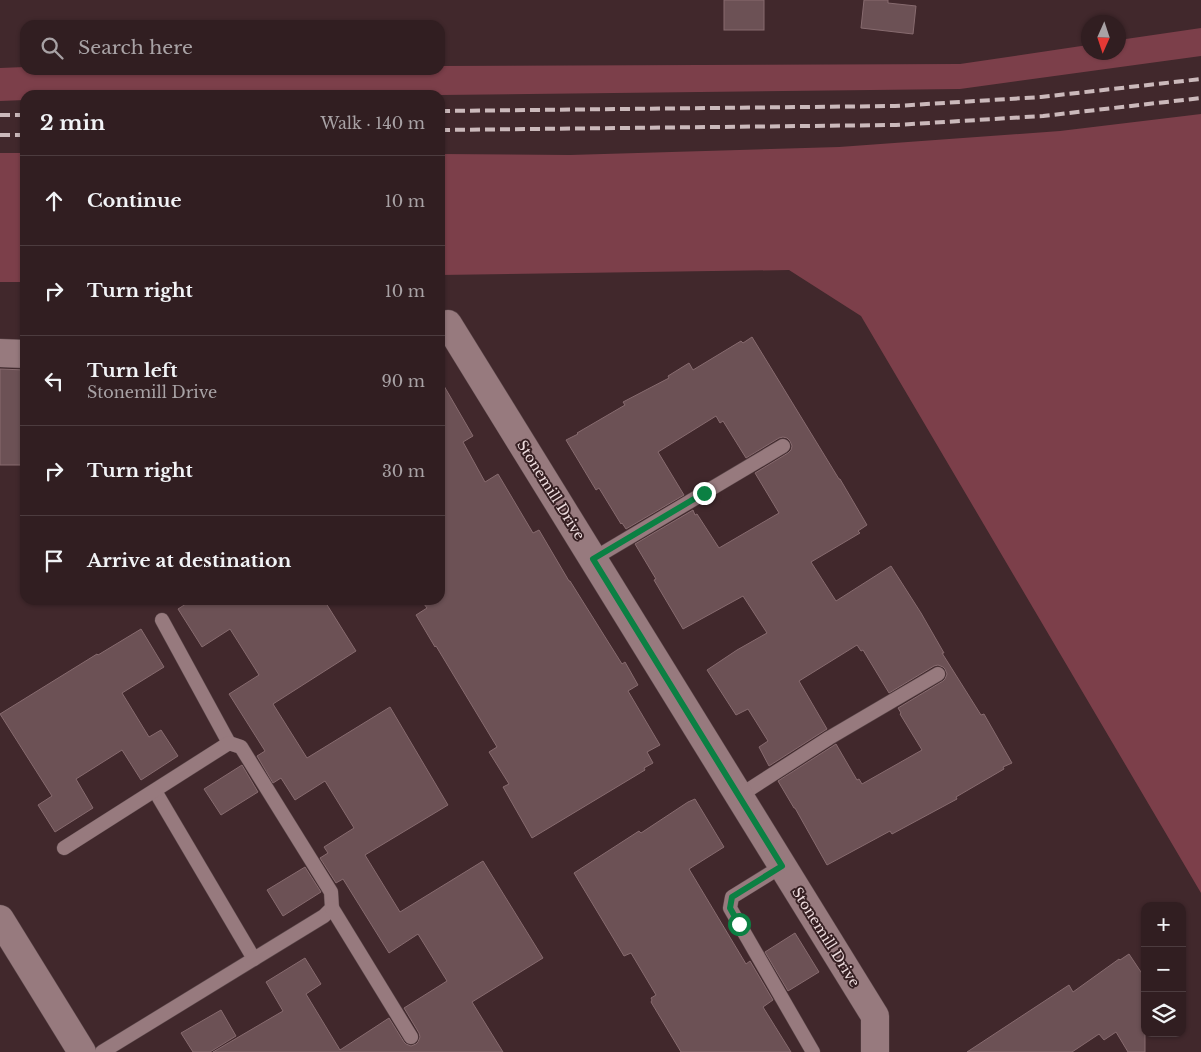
<!DOCTYPE html>
<meta charset="utf-8">
<style>
body{margin:0;font-family:"Libre Baskerville",serif;background:#3d2b2e;color:#f1f3f6}
.controls{position:absolute;right:15px;bottom:15px;display:grid;overflow:hidden;border-radius:10px;box-shadow:0 1px 4px #0004}
.controls button{width:45px;height:45px;display:grid;place-items:center;padding:0;border:0;border-bottom:1px solid #4c3c3f;background:#311e21;color:#f1f3f6;font:25px sans-serif}
.compass{position:absolute;left:1081px;top:15px;width:45px;height:45px;border-radius:50%;background:#311e21;box-shadow:0 1px 4px #0004;rotate:183deg}
.stop{position:absolute;width:15px;height:15px;margin:-11px;border:4px solid #0b8043;border-radius:50%;background:#fff}
.stop.end{background:#0b8043;border-color:#fff;box-shadow:0 1px 5px #0008}
.list{margin:0;padding:0;list-style:none}
h2{display:flex;justify-content:space-between;align-items:center;height:65px;margin:0;padding:0 20px;font-size:21px}
h2 small{font-size:16px;font-weight:400;color:#a8a2a5}
.list li{display:grid;grid-template-columns:32px 1fr auto;gap:15px;align-items:center;box-sizing:border-box;height:90px;padding:0 20px;border-top:1px solid #4c3c3f}
.list b{display:block;font-size:19px;white-space:nowrap}
.list p{margin:0;font-size:16px;white-space:nowrap;color:#a8a2a5}
.list em{font-size:16px;font-style:normal;color:#a8a2a5}
.icon{flex:none;width:28px;height:28px;fill:none;stroke:currentColor;stroke-width:2;stroke-linecap:round;stroke-linejoin:round}
.map{position:relative;flex:none;width:1201px;height:1052px;overflow:hidden}
.search{position:absolute;background:#311e21;box-shadow:0 1px 4px #0004;left:20px;top:20px;width:425px;height:55px;display:flex;align-items:center;gap:12px;box-sizing:border-box;padding:0 18px;border-radius:15px;color:#a8a2a5;font-size:19px}
.panel{position:absolute;background:#311e21;box-shadow:0 1px 4px #0004;left:20px;top:90px;width:425px;height:515px;border-radius:15px}
.map>svg:first-child{display:block}
.green{fill:#7c3f4a}
.building{fill:#6c5155;stroke:#876b6f}
.lines{fill:none;stroke-linecap:round;stroke-linejoin:round}
.lane-casing{stroke:#5a4649;stroke-width:15}
.street-casing{stroke:#5a4649;stroke-width:29}
.secondary-casing{stroke:#5a4649;stroke-width:29}
.lane{stroke:#977a7e;stroke-width:14}
.street{stroke:#977a7e;stroke-width:28}
.secondary{stroke:#977a7e;stroke-width:28}
.rail{stroke:#cbb9bb;stroke-width:4;stroke-dasharray:10 5;stroke-linecap:butt}
.route{stroke:#0b8043;stroke-width:6}
.labels{text-anchor:middle;stroke-width:4;stroke-linejoin:round;paint-order:stroke}
.street-label{font-size:14px;fill:#eedddf;stroke:#361f22}
</style>
<div class="map">
<svg width="1201" height="1052" viewBox="0 0 1201 1052">
<rect width="100%" height="100%" fill="#41282c"/>
<g class="green">
<polygon points="1201,28 1201,56 960,89 440,95 25,95 25,100 0,101 0,68 25,67 25,70 440,70 440,66 960,64 1088,45 1088,52 1118,52 1119,40"/>
<polygon points="1201,114 1201,893 861,316 789,270 440,275 440,154 570,155 839,147 1060,131"/>
<rect x="0" y="153" width="25" height="129"/>
</g>
<g class="building">
<rect x="724" y="0" width="40" height="30"/>
<polygon points="864,0 888,0 888,3 916,6 913,34 861,28"/>
<polygon points="752,337 839,479 840,479 867,525 858,531 860,533 811,562 836,601 891,566 921,613 944,653 942,653 981,715 984,714 1012,763 1003,767 1004,769 956,797 957,799 892,834 890,831 827,865 795,808 794,808 778,781 836,744 857,780 859,779 862,784 922,750 900,714 901,713 898,708 943,681 945,679 947,674 945,669 943,667 938,665 934,666 889,693 863,650 861,651 857,645 799,681 827,729 769,766 759,747 768,741 748,709 736,715 707,670 737,650 767,633 743,596 683,629 654,580 656,579 635,544 693,510 695,515 697,514 719,548 779,513 755,473 788,453 791,450 792,446 790,441 787,438 783,437 779,438 746,458 723,421 720,423 716,416 658,452 684,495 626,529 622,523 621,524 599,488 596,490 566,440 578,434 577,433 625,405 623,402 669,378 668,376 689,363 693,370 741,341 743,343"/>
<polygon points="0,369 25,370 25,465 0,465"/>
<polygon points="440,379 473,436 463,442 485,482 498,474 533,533 539,530 569,581 570,581 622,664 625,662 638,685 628,691 660,745 647,752 653,763 644,768 645,770 532,838 503,787 509,784 489,752 497,747 436,646 435,647 416,615 427,608 424,604 430,600 440,600"/>
<polygon points="192,600 324,600 356,651 273,704 307,758 390,707 448,805 365,855 400,912 483,861 543,958 472,1002 503,1052 213,1052 283,1011 266,982 305,958 321,984 306,994 340,1050 389,1018 404,1042 406,1044 411,1046 416,1044 418,1042 420,1037 419,1033 404,1008 447,981 418,934 389,953 343,879 336,883 320,858 328,853 324,847 354,828 325,781 295,800 281,778 273,783 257,756 265,751 229,694 259,675 230,629 202,647 178,609"/>
<polygon points="141,629 164,667 122,693 149,737 161,730 178,756 141,780 122,750 76,779 93,808 55,832 38,805 52,796 0,714 97,654 98,655"/>
<polygon points="242,765 258,792 221,815 204,789"/>
<polygon points="695,799 724,847 689,869 746,964 750,961 773,1000 763,1007 791,1052 681,1052 651,1002 652,1000 651,998 656,995 631,953 624,956 574,873 639,831 641,833 688,802"/>
<polygon points="305,867 321,892 283,916 267,890"/>
<polygon points="795,933 819,972 788,991 765,952"/>
<polygon points="1129,954 1145,978 1145,1052 1128,1052 1116,1032 1104,1040 1099,1034 1072,1052 967,1052 1069,985 1073,992 1119,959 1120,960"/>
<polygon points="221,1010 236,1036 210,1052 193,1052 181,1033"/>
</g>
<g class="lines">
<defs>
<g id="lane">
<polyline points="593,559 783,446"/>
<polyline points="162,620 229,743"/>
<polyline points="155,791 254,959"/>
<polyline points="739,796 829,738 938,674"/>
<polyline points="64,848 229,743 241,747 331,892 332,908 324,916 102,1052"/>
<polyline points="782,866 732,897 730,908 813,1052"/>
<polyline points="332,908 411,1037"/>
</g>
<g id="street">
<polyline points="440,327 448,324 875,1016 875,1052"/>
<polyline points="0,353 25,354"/>
</g>
<polyline id="secondary" points="0,919 82,1052"/>
</defs>
<use href="#lane" class="lane-casing"/>
<use href="#street" class="street-casing"/>
<use href="#secondary" class="secondary-casing"/>
<use href="#lane" class="lane"/>
<use href="#street" class="street"/>
<use href="#secondary" class="secondary"/>
<g class="rail">
<polyline points="440,111 895,106 1041,97 1201,79"/>
<polyline points="0,115 25,115"/>
<polyline points="440,130 896,125 1043,116 1201,98"/>
<polyline points="0,135 25,135"/>
</g>
</g>
<g class="lines">
<polyline class="route" points="704,493 593,559 782,866 732,897 730,908 739,924"/>
</g>
<g class="labels">
<g class="street-label">
<text transform="translate(551 490) rotate(58)" y="5">Stonemill Drive</text>
<text transform="translate(826 937) rotate(58)" y="5">Stonemill Drive</text>
</g>
</g>
</svg>
<div class="controls">
<button>+</button>
<button>−</button>
<button><svg class="icon" aria-label="layers" viewBox="0 0 24 24"><path d="M12 4l9 5-9 5-9-5zM3 14l9 5 9-5"/></svg></button>
</div>
<svg class="compass" viewBox="-18 -18 36 36"><path d="M0-13l5 13h-10z" fill="#e53935"/><path d="M0 13l5-13h-10z" fill="#a8a2a5"/></svg>
<div class="stop" style="left:739px;top:924px"></div>
<div class="stop end" style="left:704px;top:493px"></div>
<div class="search"><svg class="icon" aria-label="search" viewBox="0 0 24 24"><circle cx="10" cy="10" r="6"/><path d="M15 15l6 6"/></svg>Search here</div>
<section class="panel">
<h2>2 min<small>Walk · 140 m</small></h2>
<ul class="list">
<li><svg class="icon" aria-label="ahead" viewBox="0 0 24 24"><path d="M12 20V5M6 11l6-6 6 6"/></svg><div><b>Continue</b></div><em>10 m</em></li>
<li><svg class="icon" aria-label="right" viewBox="0 0 24 24"><path d="M7 20v-9h11M14 6l5 5-5 5"/></svg><div><b>Turn right</b></div><em>10 m</em></li>
<li><svg class="icon" aria-label="left" viewBox="0 0 24 24"><path d="M17 20v-9H6M10 6l-5 5 5 5"/></svg><div><b>Turn left</b><p>Stonemill Drive</p></div><em>90 m</em></li>
<li><svg class="icon" aria-label="right" viewBox="0 0 24 24"><path d="M7 20v-9h11M14 6l5 5-5 5"/></svg><div><b>Turn right</b></div><em>30 m</em></li>
<li><svg class="icon" aria-label="arrive" viewBox="0 0 24 24"><path d="M6 21V4h12l-3 4 3 4H6"/></svg><div><b>Arrive at destination</b></div></li>
</ul>
</section>
</div>
